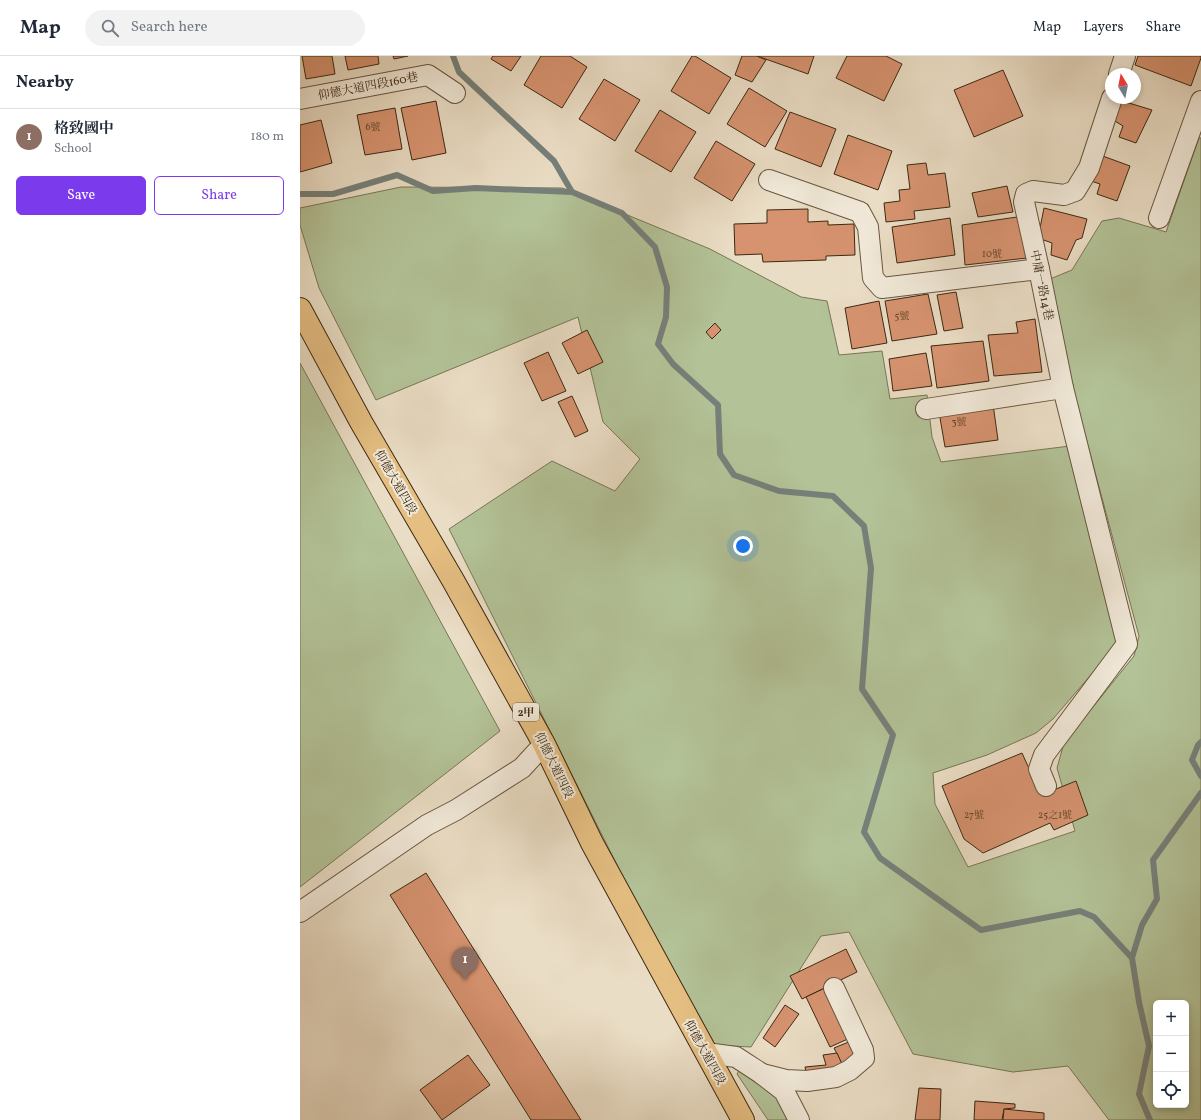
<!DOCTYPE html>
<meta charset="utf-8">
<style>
body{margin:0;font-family:Vollkorn,"Noto Serif TC",serif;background:#f2f2f3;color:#1f2937}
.controls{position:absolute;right:12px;bottom:12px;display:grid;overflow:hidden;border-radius:6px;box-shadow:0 2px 6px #0003}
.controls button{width:36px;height:36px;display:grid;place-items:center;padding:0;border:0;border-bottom:1px solid #e0e1e3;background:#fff;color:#1f2937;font:20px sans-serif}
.compass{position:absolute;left:805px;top:12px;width:36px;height:36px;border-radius:50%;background:#fff;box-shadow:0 2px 6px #0003;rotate:350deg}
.you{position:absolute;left:443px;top:490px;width:14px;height:14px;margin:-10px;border:3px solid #fff;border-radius:50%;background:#1a73e8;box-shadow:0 0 0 6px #1a73e833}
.badge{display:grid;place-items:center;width:26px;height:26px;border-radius:50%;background:#7c3aed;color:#fff;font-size:13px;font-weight:700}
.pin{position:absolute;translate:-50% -33px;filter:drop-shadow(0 1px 2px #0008)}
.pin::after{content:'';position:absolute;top:21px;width:14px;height:12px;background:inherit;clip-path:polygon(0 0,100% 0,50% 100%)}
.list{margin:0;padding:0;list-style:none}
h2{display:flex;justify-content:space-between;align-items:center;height:52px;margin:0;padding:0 16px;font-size:17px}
h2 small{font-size:13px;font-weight:400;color:#747a83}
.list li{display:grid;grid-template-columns:26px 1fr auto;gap:12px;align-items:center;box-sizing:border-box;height:56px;padding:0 16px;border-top:1px solid #e0e1e3}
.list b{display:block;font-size:15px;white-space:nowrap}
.list p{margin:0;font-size:13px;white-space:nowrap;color:#747a83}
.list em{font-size:13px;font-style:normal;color:#747a83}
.actions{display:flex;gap:8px;padding:12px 16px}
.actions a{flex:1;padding:9px 0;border:1px solid #7c3aed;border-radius:6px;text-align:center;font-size:14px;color:#7c3aed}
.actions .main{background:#7c3aed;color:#fff}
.icon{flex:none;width:22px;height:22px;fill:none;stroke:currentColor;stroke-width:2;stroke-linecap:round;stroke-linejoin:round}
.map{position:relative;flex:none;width:901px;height:1064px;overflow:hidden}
header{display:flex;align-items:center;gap:24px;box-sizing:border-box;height:56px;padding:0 20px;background:#fff;border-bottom:1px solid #e0e1e3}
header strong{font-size:19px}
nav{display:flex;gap:22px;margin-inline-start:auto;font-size:14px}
.search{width:280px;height:36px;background:#f2f2f3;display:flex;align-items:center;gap:10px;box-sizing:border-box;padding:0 14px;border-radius:22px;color:#747a83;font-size:15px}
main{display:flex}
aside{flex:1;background:#fff}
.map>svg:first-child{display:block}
.green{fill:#b3c297;stroke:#787655;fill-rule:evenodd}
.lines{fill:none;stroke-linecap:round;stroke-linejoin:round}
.stream{stroke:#76807a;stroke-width:6}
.building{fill:#d79370;stroke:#3c2913}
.minor-casing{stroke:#685640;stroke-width:22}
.major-casing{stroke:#3c2913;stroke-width:24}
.minor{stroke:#f1e9d9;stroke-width:20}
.major{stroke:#e5be82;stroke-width:22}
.labels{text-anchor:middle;stroke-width:4;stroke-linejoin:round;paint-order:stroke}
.number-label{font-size:10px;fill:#63442a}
.shield{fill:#f1e9d9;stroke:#72634e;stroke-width:1}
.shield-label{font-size:11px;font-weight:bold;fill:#3c2913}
.street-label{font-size:12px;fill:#3c2913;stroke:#f1e9d9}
</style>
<header>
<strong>Map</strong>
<div class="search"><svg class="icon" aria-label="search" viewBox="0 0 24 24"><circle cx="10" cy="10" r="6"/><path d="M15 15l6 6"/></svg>Search here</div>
<nav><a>Map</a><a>Layers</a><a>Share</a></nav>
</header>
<main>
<aside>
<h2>Nearby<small></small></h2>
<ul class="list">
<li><span class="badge" style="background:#8d6e63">1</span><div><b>格致國中</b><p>School</p></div><em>180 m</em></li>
</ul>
<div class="actions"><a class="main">Save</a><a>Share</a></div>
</aside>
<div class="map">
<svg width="901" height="1064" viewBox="0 0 901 1064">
<rect width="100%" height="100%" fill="#eaddc5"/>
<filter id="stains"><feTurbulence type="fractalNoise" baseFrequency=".005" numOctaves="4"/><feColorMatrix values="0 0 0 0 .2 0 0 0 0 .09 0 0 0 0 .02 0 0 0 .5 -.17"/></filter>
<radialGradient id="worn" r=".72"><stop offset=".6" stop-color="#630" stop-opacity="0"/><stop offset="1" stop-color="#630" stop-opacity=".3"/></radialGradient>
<g class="green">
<path d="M899 82H901V1064H809L768 1010 713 1016 613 998 549 876 521 880 451 991 412 989 344 863 149 473 252 405 315 435 340 403 303 366 278 261 76 344 19 232 0 169V152L101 131 262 132 410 193 501 241 527 245 539 299 582 295 590 343 627 339 632 381 641 406 770 390 819 586 753 663 736 677 687 699 633 717 635 748 668 811 775 775 757 712 764 687 834 600 839 580 772 330 750 223 772 214 802 165 819 162 866 176ZM856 947H886V1049H856Z"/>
<polygon points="0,307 200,675 0,831"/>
<polygon points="441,1011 481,1041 493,1064 468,1064 437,1018"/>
</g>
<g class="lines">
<g class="stream">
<polyline points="153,0 159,16 254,105 272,136 322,157 355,191 367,231 366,261 358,288 373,308 418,349 420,398 434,419 479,435 533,440 564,470 571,512 562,633 593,679 564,776 580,802 681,874 780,855 794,861 832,902 839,946 849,990 839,1038 850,1064"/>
<polyline points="0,138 33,138 97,119 133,135 176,132 272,136"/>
<polyline points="901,686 898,689 892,704 901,720"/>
<polyline points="832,902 842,869 857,843 853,804 901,737"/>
</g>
</g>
<g class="building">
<polygon points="2,0 32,0 35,18 6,23"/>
<polygon points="45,0 78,0 79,8 48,14"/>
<polygon points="93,0 108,0 94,3"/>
<polygon points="193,0 221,0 211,15 191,3"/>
<polygon points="241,0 270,0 287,11 262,52 224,29"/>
<polygon points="392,0 395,0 431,22 409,58 371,35"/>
<polygon points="442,0 457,0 466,4 452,26 435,19"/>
<polygon points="457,0 514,0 508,18"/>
<polygon points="547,0 586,0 602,8 584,45 536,22"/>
<polygon points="838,0 901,0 901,2 891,30 835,9"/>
<polygon points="703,14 723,60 674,81 654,34"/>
<polygon points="304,23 340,44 315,85 279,63"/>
<polygon points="449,32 487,55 465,91 427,68"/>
<polygon points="819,44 852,54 836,87 819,81 823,70 810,62"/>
<polygon points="136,45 146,97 112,104 101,52"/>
<polygon points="95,52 102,93 65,99 57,59"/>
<polygon points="360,54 396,76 371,116 335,95"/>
<polygon points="490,56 536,73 521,111 475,93"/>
<polygon points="21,64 32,107 0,116 0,69"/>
<polygon points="548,79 592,95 578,134 534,118"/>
<polygon points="416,85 455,108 432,145 394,122"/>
<polygon points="800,99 830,110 817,145 797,138 800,128 788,124"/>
<polygon points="626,107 628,119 645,117 650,151 614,155 615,163 586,166 584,147 600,145 599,134 610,133 607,109"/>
<polygon points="707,130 713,156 678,161 672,137"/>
<polygon points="744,152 787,163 782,182 776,184 767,204 751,199 752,187 738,182"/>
<polygon points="508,153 508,166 528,165 528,169 554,168 555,199 526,200 526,204 463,206 462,198 435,199 434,168 467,167 467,154"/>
<polygon points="717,161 727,202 665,209 662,169"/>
<polygon points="650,162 655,199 597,207 592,171"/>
<polygon points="656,236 663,272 644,275 637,239"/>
<polygon points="628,238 637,278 592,285 585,245"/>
<polygon points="579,245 587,287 552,293 545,252"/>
<polygon points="735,263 742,316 694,320 688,279 718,277 716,266"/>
<polygon points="415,267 421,274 412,283 406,276"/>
<polygon points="287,274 303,306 278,318 262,287"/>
<polygon points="683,285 689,325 637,332 631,290"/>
<polygon points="248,296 266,335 242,345 224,307"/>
<polygon points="626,297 632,330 593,335 589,303"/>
<polygon points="272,340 288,375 275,381 258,346"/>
<polygon points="693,348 698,384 645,391 639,356"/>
<polygon points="722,697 741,739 776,725 788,759 754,774 750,767 683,797 664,783 642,730"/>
<polygon points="126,817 281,1064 231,1064 90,839"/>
<polygon points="546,893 557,916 502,943 490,920"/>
<polygon points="525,932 550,982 530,991 506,941"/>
<polygon points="485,949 499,958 475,991 463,982"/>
<polygon points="551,985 560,1001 542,1008 534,992"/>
<polygon points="537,997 542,1008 544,1015 507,1021 505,1011 526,1009 523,999"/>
<polygon points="168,999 190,1029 142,1064 120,1034"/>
<polygon points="619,1032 641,1033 640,1064 615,1064"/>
<polygon points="675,1045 715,1048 715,1052 704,1053 702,1064 674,1064"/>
<polygon points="704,1053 744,1057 744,1064 703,1064"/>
</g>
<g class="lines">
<defs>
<g id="minor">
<polyline points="819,18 825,0"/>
<polyline points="0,43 128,19 155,37"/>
<polyline points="469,124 560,156 568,171 573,222 582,232 739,213"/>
<polyline points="859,162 901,45"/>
<polyline points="626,353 763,332 739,213 724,146 726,138 733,135 764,139 775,135 789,112 812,42"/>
<polyline points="746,730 739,713 744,699 827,588 763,332"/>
<polyline points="0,856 127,769 156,754 222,712 244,688"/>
<polyline points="406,997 436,1001 462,1018 484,1035 499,1064"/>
<polyline points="462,1018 486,1024 507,1025 536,1021 550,1014 564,1002 563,994 534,932"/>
</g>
<polyline id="major" points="0,253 61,366 154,526 244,688 292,787 443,1064"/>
</defs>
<use href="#minor" class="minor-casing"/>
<use href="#major" class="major-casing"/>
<use href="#minor" class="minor"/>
<use href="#major" class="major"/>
</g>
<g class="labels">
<g class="number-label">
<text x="73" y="74">6號</text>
<text x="692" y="201">10號</text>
<text x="602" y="263">5號</text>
<text x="659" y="369">3號</text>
<text x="674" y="762">27號</text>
<text x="755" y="762">25之1號</text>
</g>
<rect class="shield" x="213" y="647" width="26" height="18" rx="3"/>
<g class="shield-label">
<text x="226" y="660">2甲</text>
</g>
<g class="street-label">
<text transform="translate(68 30) rotate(-11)" y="4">仰德大道四段160巷</text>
<text transform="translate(742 229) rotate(78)" y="4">中庸一路14巷</text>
<text transform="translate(96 426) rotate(60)" y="4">仰德大道四段</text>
<text transform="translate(254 709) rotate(64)" y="4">仰德大道四段</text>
<text transform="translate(405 996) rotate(61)" y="4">仰德大道四段</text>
</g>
</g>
<rect width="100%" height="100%" filter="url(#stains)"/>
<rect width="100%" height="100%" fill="url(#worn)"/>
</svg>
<div class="controls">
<button>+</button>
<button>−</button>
<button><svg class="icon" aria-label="locate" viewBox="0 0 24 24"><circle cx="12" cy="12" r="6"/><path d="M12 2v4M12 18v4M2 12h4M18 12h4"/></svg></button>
</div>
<svg class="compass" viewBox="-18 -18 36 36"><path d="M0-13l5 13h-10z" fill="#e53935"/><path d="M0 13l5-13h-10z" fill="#747a83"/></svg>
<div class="you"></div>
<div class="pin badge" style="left:165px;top:924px;background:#8d6e63">1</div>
</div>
</main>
